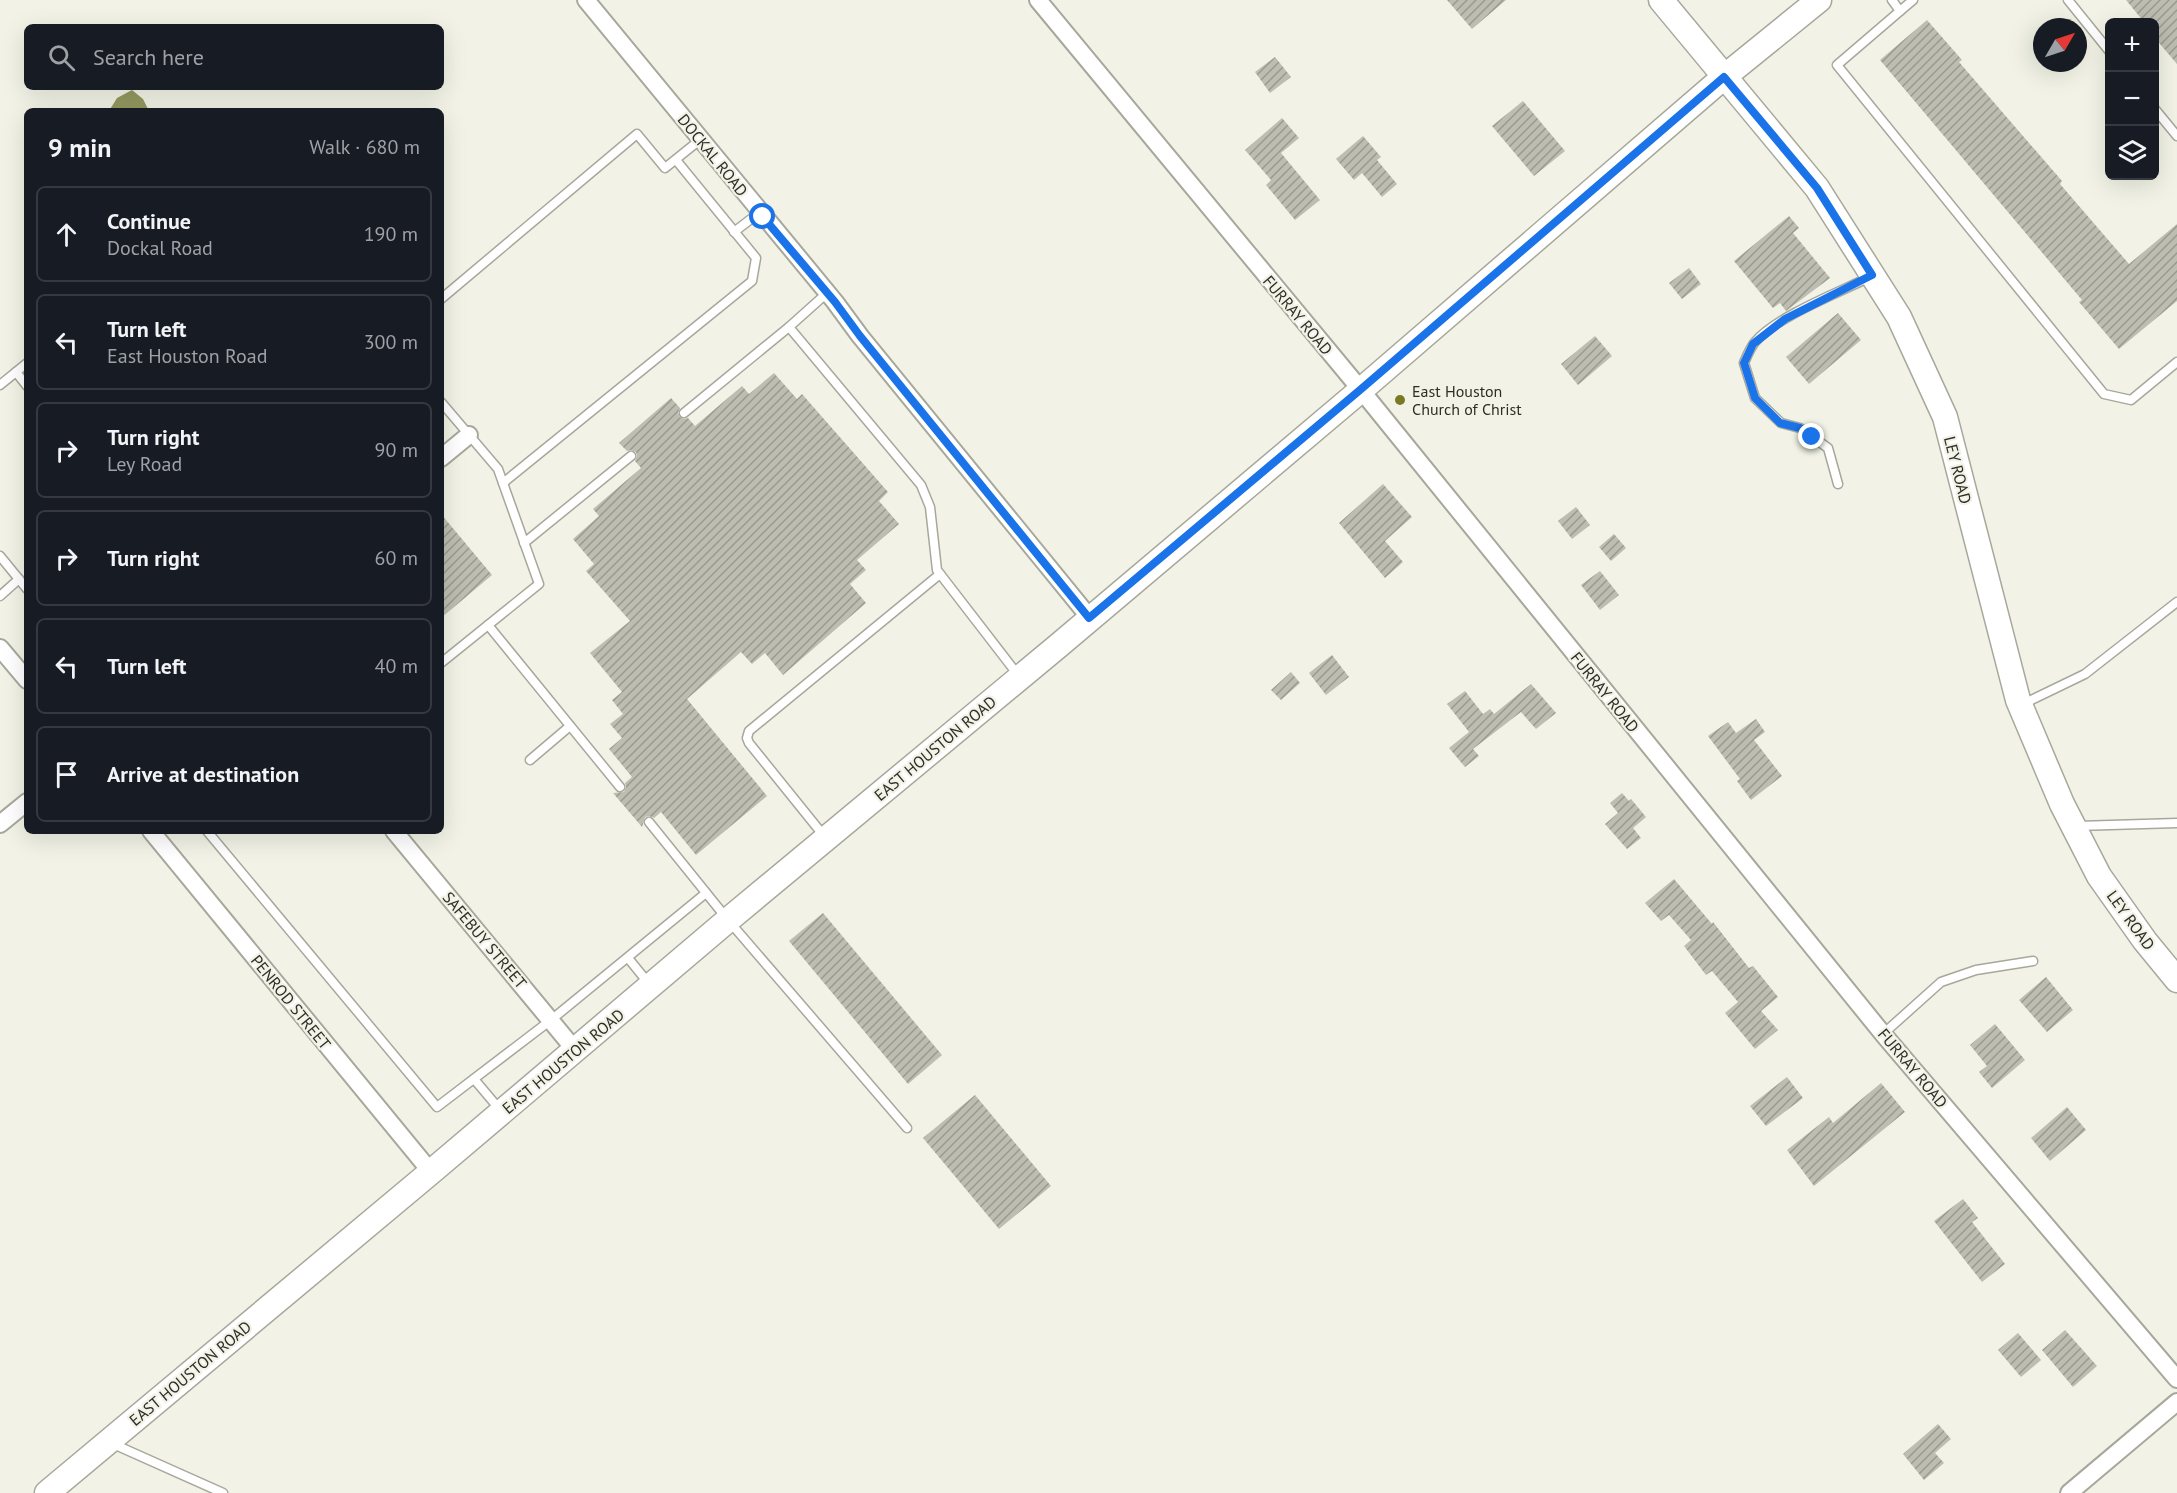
<!DOCTYPE html>
<meta charset="utf-8">
<style>
body{margin:0;font-family:"PT Sans",sans-serif;background:#242831;color:#f1f3f6}
.controls{position:absolute;right:18px;top:18px;display:grid;overflow:hidden;border-radius:9px;box-shadow:0 6px 24px #0002}
.controls button{width:54px;height:54px;display:grid;place-items:center;padding:0;border:0;border-bottom:2px solid #363941;background:#171b24;color:#f1f3f6;font:30px sans-serif}
.compass{position:absolute;left:2033px;top:18px;width:54px;height:54px;border-radius:50%;background:#171b24;box-shadow:0 6px 24px #0002;rotate:51deg}
.stop{position:absolute;width:18px;height:18px;margin:-14px;border:4px solid #1a73e8;border-radius:50%;background:#fff}
.stop.end{background:#1a73e8;border-color:#fff;box-shadow:0 2px 6px #0008}
.list{margin:0;padding:0;list-style:none}
h2{display:flex;justify-content:space-between;align-items:center;height:78px;margin:0;padding:0 24px;font-size:26px}
h2 small{font-size:20px;font-weight:400;color:#9ea1a6}
.list li{display:grid;grid-template-columns:39px 1fr auto;gap:18px;align-items:center;box-sizing:border-box;height:96px;margin:0 12px 12px;padding:0 12px;border:2px solid #363941;border-radius:9px}
.list b{display:block;font-size:22px;white-space:nowrap}
.list p{margin:0;font-size:20px;white-space:nowrap;color:#9ea1a6}
.list em{font-size:20px;font-style:normal;color:#9ea1a6}
.icon{flex:none;width:33px;height:33px;fill:none;stroke:currentColor;stroke-width:2;stroke-linecap:round;stroke-linejoin:round}
.map{position:relative;flex:none;width:2177px;height:1493px;overflow:hidden}
.search{position:absolute;background:#171b24;box-shadow:0 6px 24px #0002;left:24px;top:24px;width:420px;height:66px;display:flex;align-items:center;gap:15px;box-sizing:border-box;padding:0 21px;border-radius:9px;color:#9ea1a6;font-size:22px}
.panel{position:absolute;background:#171b24;box-shadow:0 6px 24px #0002;left:24px;top:108px;width:420px;height:726px;border-radius:9px}
.map>svg:first-child{display:block}
.water{fill:#94985f}
.building{fill:url(#building-hatch)}
.lines{fill:none;stroke-linecap:round;stroke-linejoin:round}
.lane-casing{stroke:#a7a89b;stroke-width:11}
.street-casing{stroke:#a7a89b;stroke-width:20}
.secondary-casing{stroke:#a7a89b;stroke-width:27}
.lane{stroke:#fff;stroke-width:8}
.street{stroke:#fff;stroke-width:16}
.secondary{stroke:#fff;stroke-width:24}
.route{stroke:#1a73e8;stroke-width:8}
.poi-dot{fill:#787b24;stroke:#f2f3e6;stroke-width:2}
.labels{text-anchor:middle;stroke-width:4.5;stroke-linejoin:round;paint-order:stroke}
.street-label{font-size:16px;fill:#2d2e29;stroke:#f2f3e6}
.poi-label{font-size:16px;fill:#2d2e29;stroke:#f2f3e6;text-anchor:start}
</style>
<div class="map">
<svg width="2177" height="1493" viewBox="0 0 2177 1493">
<defs>
<pattern id="building-hatch" width="6" height="6" patternUnits="userSpaceOnUse" patternTransform="scale(1.5)"><rect width="6" height="6" fill="#bdbeb1"/><path d="M-1 1l2-2M0 6l6-6M5 7l2-2" fill="none" stroke="#9a9b90"/></pattern>
</defs>
<rect width="100%" height="100%" fill="#f2f3e6"/>
<polygon class="water" points="132,90 143,99 149,111 109,111 117,98"/>
<g class="building">
<polygon points="1447,0 1506,0 1472,29"/>
<polygon points="2126,0 2177,0 2177,64 2154,37 2154,22 2144,22"/>
<polygon points="1927,20 1962,60 1959,62 2062,181 2060,184 2129,264 2177,224 2177,301 2119,349 2079,302 2082,300 1880,60"/>
<polygon points="1275,57 1291,77 1270,93 1255,72"/>
<polygon points="1523,101 1565,151 1534,176 1492,126"/>
<polygon points="1282,118 1299,138 1281,153 1320,200 1295,220 1266,185 1271,180 1245,150"/>
<polygon points="1363,136 1381,157 1377,160 1397,184 1382,197 1362,173 1354,180 1336,159"/>
<polygon points="1789,216 1799,228 1793,233 1830,278 1786,311 1780,303 1773,308 1734,261"/>
<polygon points="1689,268 1701,284 1682,299 1669,283"/>
<polygon points="1838,313 1861,340 1809,384 1786,357"/>
<polygon points="1595,336 1612,356 1578,385 1561,364"/>
<polygon points="774,373 797,399 802,394 888,492 879,501 899,524 857,560 866,570 850,584 866,603 783,675 765,653 752,664 741,652 687,699 767,796 696,855 661,812 654,818 649,816 645,817 642,827 613,793 624,792 626,787 625,783 632,777 609,749 622,738 610,724 623,714 612,700 622,692 590,653 630,621 586,571 594,564 573,539 599,516 593,509 641,468 635,461 637,456 636,452 631,450 627,451 619,443 671,398 680,408 678,413 680,417 684,419 688,418 695,426 742,386 749,394"/>
<polygon points="1383,484 1412,517 1385,541 1403,562 1385,578 1339,523"/>
<polygon points="1576,507 1590,525 1572,539 1558,521"/>
<polygon points="441,514 492,575 441,618"/>
<polygon points="1614,534 1626,548 1611,561 1599,547"/>
<polygon points="1600,571 1619,595 1600,610 1581,585"/>
<polygon points="1332,655 1349,677 1326,695 1309,673"/>
<polygon points="1291,672 1300,683 1281,700 1271,690"/>
<polygon points="1531,684 1556,713 1536,729 1521,712 1473,749 1479,756 1465,767 1449,748 1469,732 1447,704 1465,691 1483,714 1490,709 1494,714"/>
<polygon points="1756,719 1765,732 1754,740 1782,776 1751,800 1737,781 1740,779 1708,736 1728,722 1736,733"/>
<polygon points="1622,793 1629,801 1631,799 1646,817 1633,828 1641,838 1627,849 1605,824 1618,813 1610,803"/>
<polygon points="1674,879 1712,924 1713,922 1749,968 1753,966 1778,997 1761,1011 1778,1030 1755,1049 1725,1013 1738,1002 1712,971 1706,975 1684,946 1691,940 1669,915 1661,921 1645,903"/>
<polygon points="823,913 942,1055 908,1084 789,941"/>
<polygon points="2046,977 2073,1010 2047,1032 2019,1000"/>
<polygon points="1995,1024 2025,1060 1992,1088 1979,1072 1987,1066 1970,1045"/>
<polygon points="1787,1077 1803,1098 1766,1126 1750,1106"/>
<polygon points="1881,1083 1905,1112 1814,1186 1787,1150 1829,1117 1833,1123"/>
<polygon points="975,1095 1051,1186 999,1229 923,1138"/>
<polygon points="2067,1107 2086,1130 2050,1161 2031,1138"/>
<polygon points="1963,1199 1978,1218 1972,1222 2005,1264 1982,1282 1934,1221"/>
<polygon points="2065,1330 2097,1366 2073,1387 2042,1350"/>
<polygon points="2018,1333 2041,1360 2021,1377 1998,1350"/>
<polygon points="1938,1424 1951,1439 1935,1453 1944,1463 1924,1480 1903,1454"/>
</g>
<g class="lines">
<defs>
<g id="lane">
<polyline points="1892,0 1900,11 1837,65 2104,394 2131,400 2177,362"/>
<polyline points="2068,0 2110,52"/>
<polyline points="1900,11 1913,0"/>
<polyline points="2154,108 2177,136"/>
<polyline points="734,232 760,212"/>
<polyline points="827,293 789,327 921,485 930,507 937,570 1018,675"/>
<polyline points="441,299 637,134 665,168 701,139"/>
<polyline points="16,372 27,363"/>
<polyline points="0,385 16,372 27,386"/>
<polyline points="441,402 498,469 539,584 441,663"/>
<polyline points="684,413 789,327"/>
<polyline points="503,483 752,281 756,258 676,160"/>
<path d="M1838 484 1828 448 1800 428 1781 423 1755 398 1744 363C1747 356 1750 348 1755 342 1777 316 1840 292 1872 276"/>
<polyline points="524,543 631,456"/>
<polyline points="0,556 27,589"/>
<polyline points="0,596 19,579"/>
<polyline points="488,625 620,787"/>
<polyline points="2021,705 2085,674 2177,602"/>
<polyline points="530,760 570,726"/>
<polyline points="649,822 728,920 907,1128"/>
<polyline points="2077,826 2177,823"/>
<polyline points="207,831 437,1107 551,1020 706,893"/>
<polyline points="824,836 749,743 747,738 749,731 940,574"/>
<polyline points="628,958 650,985"/>
<polyline points="1883,1034 1941,982 1976,970 2033,961"/>
<polyline points="474,1079 501,1111"/>
<polyline points="111,1443 223,1493"/>
</g>
<g id="street">
<polyline points="586,0 835,302 860,336 1090,618"/>
<polyline points="1038,0 1361,390 1883,1034 2177,1379"/>
<polyline points="441,458 469,435"/>
<polyline points="0,648 27,680"/>
<polyline points="0,824 27,802"/>
<polyline points="151,831 431,1172"/>
<polyline points="394,831 575,1050"/>
<polyline points="2069,1493 2177,1402"/>
</g>
<g id="secondary">
<polyline points="1661,0 1817,188 1899,317 1945,417 2018,700 2062,804 2099,876 2145,941 2177,980"/>
<polyline points="47,1493 431,1172 728,920 1058,646 1361,390 1724,77 1819,0"/>
</g>
</defs>
<use href="#lane" class="lane-casing"/>
<use href="#street" class="street-casing"/>
<use href="#secondary" class="secondary-casing"/>
<use href="#lane" class="lane"/>
<use href="#street" class="street"/>
<use href="#secondary" class="secondary"/>
</g>
<g class="lines">
<polyline class="route" points="763,217 835,302 860,336 1089,618 1360,390 1724,77 1817,188 1872,275 1785,319 1753,344 1744,363 1755,398 1780,423 1800,428 1812,437"/>
</g>
<circle class="poi-dot" cx="1400" cy="400" r="6"/>
<g class="labels">
<g class="street-label">
<text transform="translate(713 155) rotate(51)" y="6">DOCKAL ROAD</text>
<text transform="translate(1298 315) rotate(50)" y="6">FURRAY ROAD</text>
<text transform="translate(1958 470) rotate(76)" y="6">LEY ROAD</text>
<text transform="translate(1605 692) rotate(51)" y="6">FURRAY ROAD</text>
<text transform="translate(935 748) rotate(-40)" y="6">EAST HOUSTON ROAD</text>
<text transform="translate(2131 920) rotate(54)" y="6">LEY ROAD</text>
<text transform="translate(485 940) rotate(50)" y="6">SAFEBUY STREET</text>
<text transform="translate(291 1002) rotate(51)" y="6">PENROD STREET</text>
<text transform="translate(563 1061) rotate(-40)" y="6">EAST HOUSTON ROAD</text>
<text transform="translate(1913 1068) rotate(50)" y="6">FURRAY ROAD</text>
<text transform="translate(190 1373) rotate(-40)" y="6">EAST HOUSTON ROAD</text>
</g>
<g class="poi-label">
<text x="1412" y="397">East Houston<tspan x="1412" dy="18">Church of Christ</tspan></text>
</g>
</g>
</svg>
<div class="controls">
<button>+</button>
<button>−</button>
<button><svg class="icon" aria-label="layers" viewBox="0 0 24 24"><path d="M12 4l9 5-9 5-9-5zM3 14l9 5 9-5"/></svg></button>
</div>
<svg class="compass" viewBox="-18 -18 36 36"><path d="M0-13l5 13h-10z" fill="#e53935"/><path d="M0 13l5-13h-10z" fill="#9ea1a6"/></svg>
<div class="stop" style="left:763px;top:217px"></div>
<div class="stop end" style="left:1812px;top:437px"></div>
<div class="search"><svg class="icon" aria-label="search" viewBox="0 0 24 24"><circle cx="10" cy="10" r="6"/><path d="M15 15l6 6"/></svg>Search here</div>
<section class="panel">
<h2>9 min<small>Walk · 680 m</small></h2>
<ul class="list">
<li><svg class="icon" aria-label="ahead" viewBox="0 0 24 24"><path d="M12 20V5M6 11l6-6 6 6"/></svg><div><b>Continue</b><p>Dockal Road</p></div><em>190 m</em></li>
<li><svg class="icon" aria-label="left" viewBox="0 0 24 24"><path d="M17 20v-9H6M10 6l-5 5 5 5"/></svg><div><b>Turn left</b><p>East Houston Road</p></div><em>300 m</em></li>
<li><svg class="icon" aria-label="right" viewBox="0 0 24 24"><path d="M7 20v-9h11M14 6l5 5-5 5"/></svg><div><b>Turn right</b><p>Ley Road</p></div><em>90 m</em></li>
<li><svg class="icon" aria-label="right" viewBox="0 0 24 24"><path d="M7 20v-9h11M14 6l5 5-5 5"/></svg><div><b>Turn right</b></div><em>60 m</em></li>
<li><svg class="icon" aria-label="left" viewBox="0 0 24 24"><path d="M17 20v-9H6M10 6l-5 5 5 5"/></svg><div><b>Turn left</b></div><em>40 m</em></li>
<li><svg class="icon" aria-label="arrive" viewBox="0 0 24 24"><path d="M6 21V4h12l-3 4 3 4H6"/></svg><div><b>Arrive at destination</b></div></li>
</ul>
</section>
</div>
